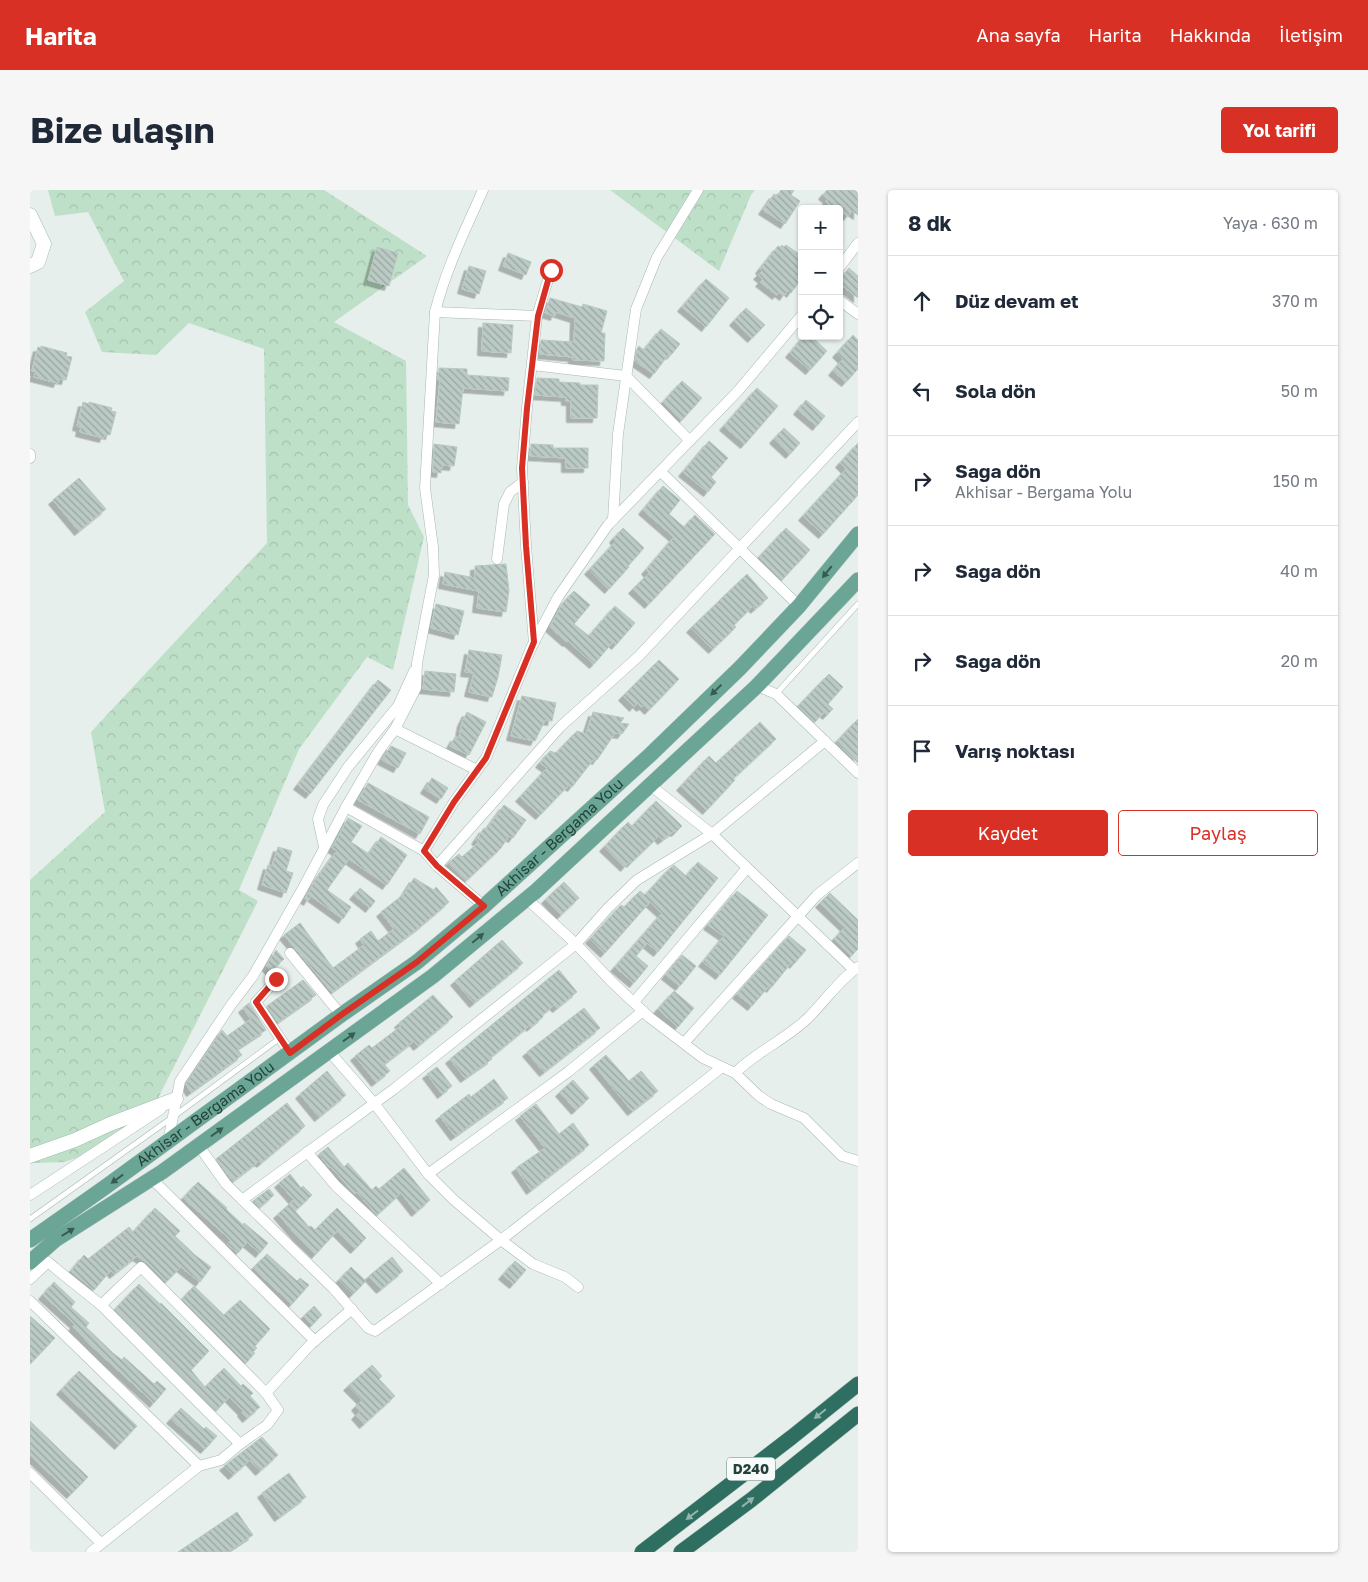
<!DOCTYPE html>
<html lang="tr">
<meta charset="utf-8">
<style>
body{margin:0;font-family:"Golos Text",sans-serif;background:#f6f6f7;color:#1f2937}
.controls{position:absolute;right:15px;top:15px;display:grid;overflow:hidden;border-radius:5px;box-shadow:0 1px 4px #0004}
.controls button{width:45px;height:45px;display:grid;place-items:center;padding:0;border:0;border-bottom:1px solid #e0e1e3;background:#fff;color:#1f2937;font:25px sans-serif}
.stop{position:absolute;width:15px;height:15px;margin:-11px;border:4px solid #d93025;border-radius:50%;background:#fff}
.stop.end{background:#d93025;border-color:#fff;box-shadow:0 1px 5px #0008}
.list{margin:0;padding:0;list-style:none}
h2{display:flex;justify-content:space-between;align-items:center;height:65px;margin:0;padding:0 20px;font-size:21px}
h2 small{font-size:16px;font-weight:400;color:#747a83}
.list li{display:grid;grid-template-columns:32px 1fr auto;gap:15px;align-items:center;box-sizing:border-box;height:90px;padding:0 20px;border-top:1px solid #e0e1e3}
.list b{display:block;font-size:19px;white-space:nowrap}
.list p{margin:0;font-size:16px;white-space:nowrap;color:#747a83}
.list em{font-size:16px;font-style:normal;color:#747a83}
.actions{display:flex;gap:10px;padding:15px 20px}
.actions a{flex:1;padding:11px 0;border:1px solid #d93025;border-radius:5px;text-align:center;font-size:18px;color:#d93025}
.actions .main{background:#d93025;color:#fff}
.icon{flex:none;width:28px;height:28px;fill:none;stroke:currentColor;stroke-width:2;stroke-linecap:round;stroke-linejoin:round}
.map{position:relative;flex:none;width:828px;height:1362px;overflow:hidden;border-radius:5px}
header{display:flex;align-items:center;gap:30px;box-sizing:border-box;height:70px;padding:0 25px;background:#d93025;color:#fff}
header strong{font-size:24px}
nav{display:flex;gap:28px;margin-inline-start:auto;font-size:18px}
.intro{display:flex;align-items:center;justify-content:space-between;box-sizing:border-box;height:120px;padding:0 30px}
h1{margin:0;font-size:35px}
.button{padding:12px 22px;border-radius:5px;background:#d93025;color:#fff;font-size:18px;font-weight:700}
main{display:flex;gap:30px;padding:0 30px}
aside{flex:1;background:#fff;border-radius:5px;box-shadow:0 1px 4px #0004}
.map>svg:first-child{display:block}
.forest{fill:url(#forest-crowns)}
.building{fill:url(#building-back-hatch);stroke:#b8c9c2;filter:url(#shadow)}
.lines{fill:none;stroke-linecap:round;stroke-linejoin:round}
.lane-casing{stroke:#a8b8b2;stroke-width:6}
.street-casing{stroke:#a8b8b2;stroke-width:11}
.secondary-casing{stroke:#a4bbb3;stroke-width:15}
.primary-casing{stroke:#c2cac8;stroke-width:16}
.highway-casing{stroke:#c2cac8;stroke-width:16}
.lane{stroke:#fff;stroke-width:5}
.street{stroke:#fff;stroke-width:10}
.secondary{stroke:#fff;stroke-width:14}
.primary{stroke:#6aa596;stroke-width:15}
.highway{stroke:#2f6f62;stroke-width:15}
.oneway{fill:#365b51}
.oneway2{fill:#93b5ae}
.route{stroke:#d93025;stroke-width:6}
.labels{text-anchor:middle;stroke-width:4;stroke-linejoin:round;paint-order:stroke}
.shield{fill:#f7fbf9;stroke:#637a73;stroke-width:1}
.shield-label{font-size:14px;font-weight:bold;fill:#24423a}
.street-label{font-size:15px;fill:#24423a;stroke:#f7fbf9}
</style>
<header>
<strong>Harita</strong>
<nav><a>Ana sayfa</a><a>Harita</a><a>Hakkında</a><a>İletişim</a></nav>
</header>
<div class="intro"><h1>Bize ulaşın</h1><a class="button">Yol tarifi</a></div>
<main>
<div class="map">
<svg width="828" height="1362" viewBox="0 0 828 1362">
<defs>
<pattern id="forest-crowns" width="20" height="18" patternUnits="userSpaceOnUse" patternTransform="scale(1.25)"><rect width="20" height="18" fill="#bfe0c8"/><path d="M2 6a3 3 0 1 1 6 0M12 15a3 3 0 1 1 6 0" fill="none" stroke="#a4c1ad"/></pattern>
<pattern id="building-back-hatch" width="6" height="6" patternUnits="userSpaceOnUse" patternTransform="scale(1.25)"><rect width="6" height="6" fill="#bbcac4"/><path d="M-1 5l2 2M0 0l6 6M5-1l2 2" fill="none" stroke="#98a6a0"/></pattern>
<filter id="shadow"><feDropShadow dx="-4.5" dy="4.5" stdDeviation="0" flood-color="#0004"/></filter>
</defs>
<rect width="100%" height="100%" fill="#e6efeb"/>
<g class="forest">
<polygon points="18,0 294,0 397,66 304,132 376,171 378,315 394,347 363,480 337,467 269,559 209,700 228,711 122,920 59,963 35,972 4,973 0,972 0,690 75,622 61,542 237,353 234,159 159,133 126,165 72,162 55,122 94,91 58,22 25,26"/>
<polygon points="580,0 725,0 721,5 689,81"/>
</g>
<g class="building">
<polygon points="751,0 764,0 761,5 770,11 755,34 733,20 744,4 747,6"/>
<polygon points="797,0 828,0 828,25 822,21 818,26 814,23 813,25 809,22 809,19 804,19 796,12 798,9 793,5"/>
<polygon points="752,55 754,57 756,55 772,66 772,88 761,103 758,100 754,106 749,102 747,105 730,92 733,89 728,85 732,81 730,79 748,56 750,57"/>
<polygon points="347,57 368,63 359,96 338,90"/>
<polygon points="478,63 501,72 496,85 473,76"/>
<polygon points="439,76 456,81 449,104 432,99"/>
<polygon points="819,78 828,86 828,108 809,93 809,90"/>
<polygon points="676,89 699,108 676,137 652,117"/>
<polygon points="520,108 552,117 553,114 577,121 571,143 575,143 574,171 543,170 543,167 510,164 511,150 544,152 545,128 526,122 525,126 515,123"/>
<polygon points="716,118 735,135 722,148 704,131"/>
<polygon points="453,133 483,135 481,163 452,161"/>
<polygon points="631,139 650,154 641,165 639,164 624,184 605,171 607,159 609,156 614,160"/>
<polygon points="823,145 828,150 828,179 816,192 803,181 813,169 807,163"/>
<polygon points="774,146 781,146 797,161 780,180 760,163"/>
<polygon points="11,156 37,163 36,166 42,167 36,190 29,189 28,193 4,187 6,181 2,181 8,157 11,158"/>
<polygon points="409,178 437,179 437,185 479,188 478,201 433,198 429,234 406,232 410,190 408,190"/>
<polygon points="507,188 529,189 529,192 550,193 550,195 568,195 567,228 541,228 541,211 536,211 536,207 505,205"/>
<polygon points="652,191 672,208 652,230 633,212"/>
<polygon points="727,198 748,216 715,254 694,236"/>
<polygon points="776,210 795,226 787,236 768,220"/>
<polygon points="53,212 59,214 59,212 82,218 81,221 86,222 80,245 75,244 74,248 50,242 51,237 47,236"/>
<polygon points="754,238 770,253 760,264 744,249"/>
<polygon points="679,251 698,268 681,287 686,292 678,302 653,282"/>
<polygon points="828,253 828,305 793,344 773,326 816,279 810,273"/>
<polygon points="404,254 427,257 424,276 412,275 411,283 403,282"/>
<polygon points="501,254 523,255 523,258 558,258 558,278 536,278 536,268 500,266"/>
<polygon points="49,288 76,319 49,341 23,310"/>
<polygon points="633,296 650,310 639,324 654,337 665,325 685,344 619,414 603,399 619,383 616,380 644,347 613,320"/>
<polygon points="593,338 614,358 598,376 599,377 579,399 559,380 586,351 584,348"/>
<polygon points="756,338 780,360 752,390 729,367"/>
<polygon points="476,374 479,401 476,422 447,418 449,401 413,394 415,382 445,388 445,376"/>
<polygon points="717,384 738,408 725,419 723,416 704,435 706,437 683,459 661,438"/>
<polygon points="544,401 560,415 544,434 559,446 585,416 605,433 586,455 583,452 564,474 538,451 537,452 520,437 532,414"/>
<polygon points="406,414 434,421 428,445 401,438"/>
<polygon points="439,460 472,465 468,487 462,507 439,502 444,483 435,482"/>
<polygon points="629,470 649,489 619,520 614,515 611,517 607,513 604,517 593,506"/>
<polygon points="395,481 426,484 424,502 393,499"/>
<polygon points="799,484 813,497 798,514 803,519 797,525 794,522 785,532 768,516"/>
<polygon points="348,490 361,500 280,604 268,595"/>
<polygon points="492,506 526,513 522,531 515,530 505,551 481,546"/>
<polygon points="437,522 456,532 439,565 420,556 425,547 429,548 432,532"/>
<polygon points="563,522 594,528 590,533 599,534 592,544 585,543 567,570 564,569 542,597 539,595 510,625 490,607 517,578 510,573 520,561 526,563 547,541 556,544"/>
<polygon points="828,529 828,573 806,552"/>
<polygon points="730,532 746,549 703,589 705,590 677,620 651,596 679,566 686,573"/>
<polygon points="361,556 376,563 368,578 352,570"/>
<polygon points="402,588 418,598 411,609 395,599"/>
<polygon points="338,593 399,627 390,644 328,610"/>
<polygon points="626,611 652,636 646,642 644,641 632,650 629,646 601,673 600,671 595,677 574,657 598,632 602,636"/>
<polygon points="474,615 496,630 483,648 479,646 471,658 436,691 418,673 429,664 432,667 449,652 446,650 454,638 456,640"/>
<polygon points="318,628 332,636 321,652 339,664 351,647 377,665 357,695 319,669 297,700 321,717 313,729 281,706 278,711 275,709 283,694 307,661 302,658"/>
<polygon points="248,657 262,661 256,681 263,683 256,703 232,695 238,675 242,676"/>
<polygon points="668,672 688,688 628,762 617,753 606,766 618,776 604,793 585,777 632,723 620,712 575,763 560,749 591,715 594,717 610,701 615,705 639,679 644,675 656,686"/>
<polygon points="384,688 404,700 406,697 419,712 391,736 302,802 254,745 270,733 303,778 334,755 330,749 341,741 348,751 364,739 351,722 374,704"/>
<polygon points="534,692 549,708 531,725 516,709"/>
<polygon points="330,698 345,711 340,718 324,705"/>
<polygon points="707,701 738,725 690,785 673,772 694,746 678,735"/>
<polygon points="800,703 828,730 828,759 821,766 804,749 815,737 790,713"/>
<polygon points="759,746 776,760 764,774 762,772 741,798 739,796 722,816 707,804"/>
<polygon points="472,750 493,773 444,813 425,791"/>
<polygon points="246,760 254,769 241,781 236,776"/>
<polygon points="652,765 666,776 650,796 636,785"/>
<polygon points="529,780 547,802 527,818 524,815 512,825 513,827 501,837 500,835 461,867 462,869 435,888 420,869"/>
<polygon points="273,790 286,805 248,832 237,816"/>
<polygon points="644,801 664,818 648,837 628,819"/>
<polygon points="403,805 423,827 388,856 384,851 354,874 360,881 346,892 325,866 339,855 342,858 371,836 369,833"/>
<polygon points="219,813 236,840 207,859 212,865 161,902 156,894 192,840 197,846 221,829 213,818"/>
<polygon points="554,818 570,838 514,882 497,862"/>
<polygon points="576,865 599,891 611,881 628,901 602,921 564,875"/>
<polygon points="407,877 422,896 412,904 397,884"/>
<polygon points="297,881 316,905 289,927 270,904"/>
<polygon points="464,889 478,908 425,946 410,926 439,904 441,907"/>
<polygon points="543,890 559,908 546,920 530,902"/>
<polygon points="257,913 275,936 231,973 229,971 203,991 186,969"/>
<polygon points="506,914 529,944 543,933 559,955 501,1000 486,978 515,958 490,926"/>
<polygon points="298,957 314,977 318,973 342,1000 346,996 349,999 374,978 400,1010 386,1022 371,1003 347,1025 327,1002 325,1004 301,977 300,978 289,964"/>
<polygon points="260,984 271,998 273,996 282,1005 265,1021 279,1037 281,1036 285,1040 307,1018 336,1048 325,1059 307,1041 286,1064 268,1047 248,1024 264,1010 249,993"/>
<polygon points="168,992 197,1018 196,1019 213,1035 214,1033 238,1053 230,1063 217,1052 208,1063 197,1054 201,1050 153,1008"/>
<polygon points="239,999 244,1005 230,1017 223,1011"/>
<polygon points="125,1018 150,1041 145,1046 165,1065 181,1077 170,1092 151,1077 136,1092 116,1072 107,1066 84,1084 81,1080 64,1100 41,1081 54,1065 58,1069 99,1037 103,1042"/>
<polygon points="237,1064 267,1091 270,1088 279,1095 262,1114 223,1078"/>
<polygon points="362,1067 373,1081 351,1099 339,1086"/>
<polygon points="485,1071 496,1080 484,1094 473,1085"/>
<polygon points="321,1077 336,1091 323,1104 309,1090"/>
<polygon points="24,1092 45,1112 41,1117 59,1133 56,1137 83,1163 92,1170 94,1167 124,1194 127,1191 136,1199 124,1213 54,1149 55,1148 43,1137 45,1134 13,1105"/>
<polygon points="109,1094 130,1114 131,1113 179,1161 161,1180 175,1197 194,1178 211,1196 213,1194 223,1203 220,1206 230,1217 217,1228 212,1222 213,1221 199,1207 186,1221 85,1119"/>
<polygon points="164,1096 194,1125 210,1110 240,1139 225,1156 227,1158 223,1162 225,1163 216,1173 152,1109"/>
<polygon points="284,1116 292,1125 282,1135 274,1126"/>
<polygon points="0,1126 25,1148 0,1174"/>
<polygon points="342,1175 352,1186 349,1189 365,1206 334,1234 326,1225 330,1221 326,1216 332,1210 318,1196"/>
<polygon points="49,1181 107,1236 89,1255 31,1200"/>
<polygon points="151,1218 174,1239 176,1237 187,1246 175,1259 141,1229"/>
<polygon points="0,1231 58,1287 41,1304 0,1265"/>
<polygon points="232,1247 248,1265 230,1281 220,1270 203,1285 194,1276"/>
<polygon points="259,1283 276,1307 249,1327 232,1303"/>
<polygon points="207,1322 223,1345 197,1362 148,1362"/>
</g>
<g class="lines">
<defs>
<g id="lane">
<polyline points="746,504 828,414"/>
<polyline points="0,1029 143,927 250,848"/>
</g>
<g id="street">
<path d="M453 0C435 40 416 79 405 122L395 298 403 357 404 385 387 473 386 498 365 539 348 562 316 617 394 661 407 676 454 716"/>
<polyline points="809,78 828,53"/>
<polyline points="809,110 828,124"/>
<polyline points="405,122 507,126"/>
<polyline points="502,175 596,186 660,251"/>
<polyline points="0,264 0,268"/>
<polyline points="631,282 769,416"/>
<polyline points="583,330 588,244 606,119 627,67 668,0"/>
<polyline points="467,369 474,314 480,302 493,292"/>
<polyline points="504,453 496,356 492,278 497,218 507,126 521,80"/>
<polyline points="727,496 746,504 828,583"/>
<polyline points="365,539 447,580"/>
<polyline points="620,595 682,644 824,780"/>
<polyline points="294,657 288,629 293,615 318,577 368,516 384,481"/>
<polyline points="394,661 424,612 456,568 502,456 528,407 578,335 708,201 772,125"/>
<polyline points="407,676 530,537 609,466 828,232"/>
<polyline points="496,708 546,754 582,792 619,827 673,868 705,883 729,906 741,914 774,928 812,966 828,971"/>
<polyline points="260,763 311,825"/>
<polyline points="247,789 226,812 260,863"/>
<polyline points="604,812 717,678"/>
<polyline points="654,853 787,705 828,673"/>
<polyline points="299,861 344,913 398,984 424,1010 471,1050 503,1074 535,1087 548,1097"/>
<path d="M705 883C727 861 757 849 779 827 795 811 809 790 828 777"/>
<polyline points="138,952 150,891 201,815 223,786 273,698 316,617"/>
<polyline points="169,956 196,994 303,1098 338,1138 345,1141 471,1050 691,878"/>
<polyline points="277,962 306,996 411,1094"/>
<polyline points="398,984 538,882 613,821"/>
<polyline points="122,989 285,1151"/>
<polyline points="0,1005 131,919"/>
<polyline points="212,1010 364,899 546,754 578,718 607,690 682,644 795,551"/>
<polyline points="0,1089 18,1072 25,1078 71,1115 210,1254"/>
<polyline points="0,1111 169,1276"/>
<polyline points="236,1203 280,1155 322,1119"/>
<polyline points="0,1283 71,1353"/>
<polyline points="61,1362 169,1276 191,1270 210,1254 237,1235 248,1220 236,1203 111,1077 71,1115"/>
</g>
<g id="secondary">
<polyline points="0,25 14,54 8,72 0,76"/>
<polyline points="0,966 45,950 80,934 146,909"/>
</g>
<g id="primary">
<path id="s1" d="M0 1050 74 998 311 825 387 772 454 716 620 565 710 478 769 416 828 344"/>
<polyline points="0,1072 25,1050 132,982 403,786 506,701 727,496 828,390"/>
</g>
<g id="highway">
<polyline points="612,1362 762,1247 828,1194"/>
<polyline points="651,1362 721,1310 828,1224"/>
</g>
</defs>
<use href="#lane" class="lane-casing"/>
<use href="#street" class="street-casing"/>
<use href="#secondary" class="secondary-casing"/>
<use href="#primary" class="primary-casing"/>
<use href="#highway" class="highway-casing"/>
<use href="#lane" class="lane"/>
<use href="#street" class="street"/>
<use href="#secondary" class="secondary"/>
<use href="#primary" class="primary"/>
<use href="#highway" class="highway"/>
</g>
<defs><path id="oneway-solid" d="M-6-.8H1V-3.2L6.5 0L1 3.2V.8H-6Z" transform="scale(1.25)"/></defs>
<g class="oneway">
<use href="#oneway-solid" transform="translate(797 382) rotate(129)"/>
<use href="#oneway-solid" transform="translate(686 500) rotate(136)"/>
<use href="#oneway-solid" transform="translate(448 748) rotate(-40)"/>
<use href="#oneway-solid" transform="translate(319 847) rotate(-36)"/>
<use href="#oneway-solid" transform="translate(187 942) rotate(-36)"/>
<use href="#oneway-solid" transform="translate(87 989) rotate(144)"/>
<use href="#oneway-solid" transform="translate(38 1042) rotate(-32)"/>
</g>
<g class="oneway2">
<use href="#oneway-solid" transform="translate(790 1224) rotate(141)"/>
<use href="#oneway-solid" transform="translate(718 1312) rotate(-38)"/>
<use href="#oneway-solid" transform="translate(662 1325) rotate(143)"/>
</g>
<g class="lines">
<polyline class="route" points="246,789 226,812 260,863 311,825 387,772 454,716 407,676 394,661 424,612 456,568 504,452 496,356 492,278 497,218 508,126 521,80"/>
</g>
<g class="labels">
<rect class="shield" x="697" y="1267.5" width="48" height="23" rx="4"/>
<g class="shield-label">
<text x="721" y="1284">D240</text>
</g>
<g class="street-label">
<text dy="5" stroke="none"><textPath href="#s1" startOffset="666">Akhisar - Bergama Yolu</textPath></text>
<text dy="5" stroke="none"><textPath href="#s1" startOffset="216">Akhisar - Bergama Yolu</textPath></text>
</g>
</g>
</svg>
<div class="controls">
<button>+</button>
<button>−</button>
<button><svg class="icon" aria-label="locate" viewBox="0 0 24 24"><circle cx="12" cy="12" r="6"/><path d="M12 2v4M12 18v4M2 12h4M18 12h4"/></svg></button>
</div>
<div class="stop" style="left:521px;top:80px"></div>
<div class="stop end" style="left:246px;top:789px"></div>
</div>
<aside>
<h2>8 dk<small>Yaya · 630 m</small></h2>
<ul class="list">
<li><svg class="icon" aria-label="ahead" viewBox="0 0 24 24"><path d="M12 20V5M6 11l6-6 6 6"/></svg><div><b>Düz devam et</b></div><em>370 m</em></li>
<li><svg class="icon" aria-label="left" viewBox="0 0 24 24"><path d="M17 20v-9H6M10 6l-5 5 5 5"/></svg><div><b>Sola dön</b></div><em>50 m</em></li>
<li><svg class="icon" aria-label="right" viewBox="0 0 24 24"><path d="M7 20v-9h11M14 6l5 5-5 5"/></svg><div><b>Sağa dön</b><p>Akhisar - Bergama Yolu</p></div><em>150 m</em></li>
<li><svg class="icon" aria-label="right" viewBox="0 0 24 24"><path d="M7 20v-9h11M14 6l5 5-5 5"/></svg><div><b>Sağa dön</b></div><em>40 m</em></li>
<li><svg class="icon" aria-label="right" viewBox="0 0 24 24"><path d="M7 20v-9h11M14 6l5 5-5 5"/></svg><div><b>Sağa dön</b></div><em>20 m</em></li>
<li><svg class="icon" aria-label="arrive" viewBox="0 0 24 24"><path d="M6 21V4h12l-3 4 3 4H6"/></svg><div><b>Varış noktası</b></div></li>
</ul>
<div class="actions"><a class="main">Kaydet</a><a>Paylaş</a></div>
</aside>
</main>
